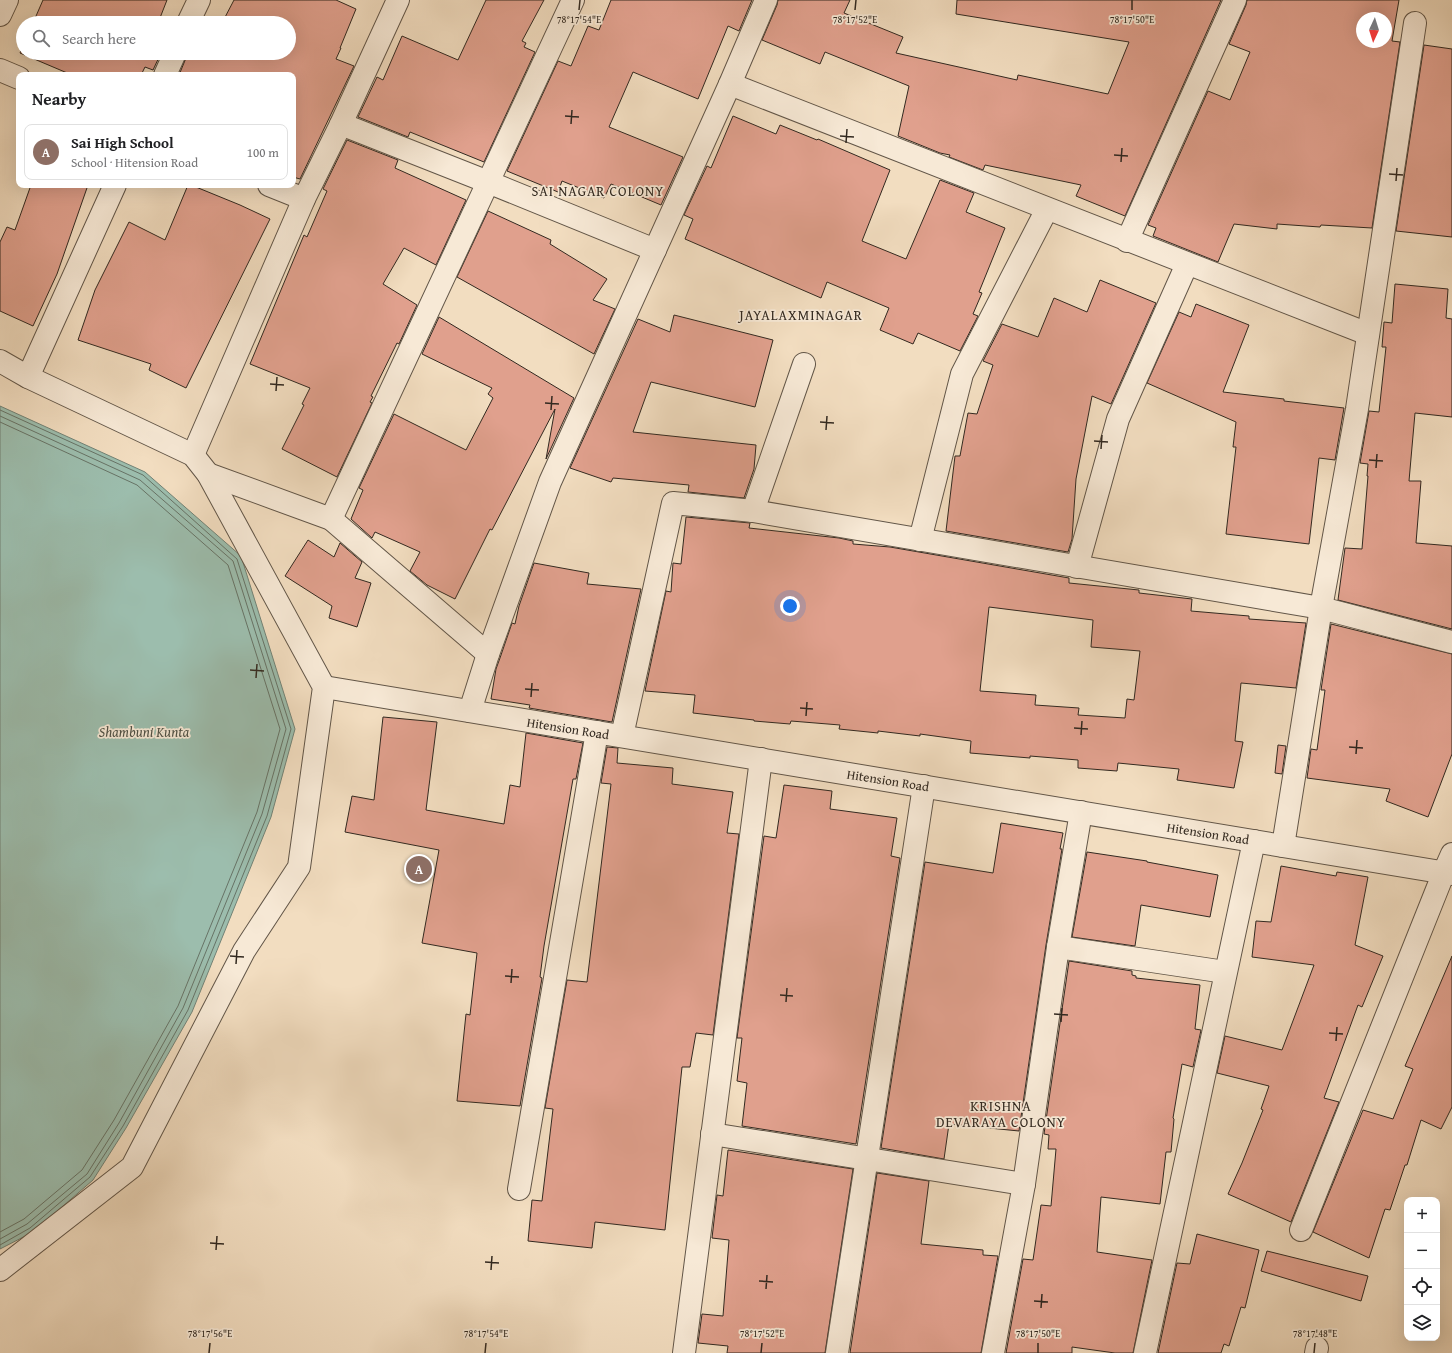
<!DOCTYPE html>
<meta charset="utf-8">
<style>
body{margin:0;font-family:"Gentium Book Plus",serif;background:#f2f2f2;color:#202124}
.controls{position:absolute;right:12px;bottom:12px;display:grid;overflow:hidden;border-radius:8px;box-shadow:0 4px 16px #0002}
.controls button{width:36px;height:36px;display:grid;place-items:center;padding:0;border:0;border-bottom:1px solid #e0e0e0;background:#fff;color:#202124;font:20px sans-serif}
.compass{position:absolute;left:1356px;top:12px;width:36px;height:36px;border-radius:50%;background:#fff;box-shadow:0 4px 16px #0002;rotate:184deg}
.you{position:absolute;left:790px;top:606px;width:14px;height:14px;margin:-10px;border:3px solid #fff;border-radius:50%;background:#1a73e8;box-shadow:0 0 0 6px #1a73e833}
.badge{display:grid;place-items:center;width:26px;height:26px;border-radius:50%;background:#8f2418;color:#fff;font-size:13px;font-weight:700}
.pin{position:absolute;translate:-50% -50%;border:2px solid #fff;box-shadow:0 1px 4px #0006}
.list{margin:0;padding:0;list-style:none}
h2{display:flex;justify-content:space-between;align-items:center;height:52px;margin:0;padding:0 16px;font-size:17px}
h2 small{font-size:13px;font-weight:400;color:#757577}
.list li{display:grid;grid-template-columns:26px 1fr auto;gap:12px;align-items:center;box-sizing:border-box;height:56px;margin:0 8px 8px;padding:0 8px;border:1px solid #e0e0e0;border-radius:8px}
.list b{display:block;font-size:15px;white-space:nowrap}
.list p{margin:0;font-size:13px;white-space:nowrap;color:#757577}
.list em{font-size:13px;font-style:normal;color:#757577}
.icon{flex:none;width:22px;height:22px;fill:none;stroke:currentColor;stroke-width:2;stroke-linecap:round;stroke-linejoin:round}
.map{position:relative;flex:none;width:1452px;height:1353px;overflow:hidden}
.search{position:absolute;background:#fff;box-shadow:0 4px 16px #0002;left:16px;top:16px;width:280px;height:44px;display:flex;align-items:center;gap:10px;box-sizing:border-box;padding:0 14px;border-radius:22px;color:#757577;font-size:15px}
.panel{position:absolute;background:#fff;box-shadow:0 4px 16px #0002;left:16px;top:72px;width:280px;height:116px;border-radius:8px}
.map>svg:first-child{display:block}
.water{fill:#9cbdad;stroke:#728275}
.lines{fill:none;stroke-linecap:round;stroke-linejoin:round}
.shore{stroke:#677366;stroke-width:1}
.building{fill:#e0a08d;stroke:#322920;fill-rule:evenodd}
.minor-casing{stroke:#625648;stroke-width:24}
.minor{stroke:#f7e9d6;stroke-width:22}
.ticks{fill:none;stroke:#322920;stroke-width:1.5}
.labels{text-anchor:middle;stroke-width:3.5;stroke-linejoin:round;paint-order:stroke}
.street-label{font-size:13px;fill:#322920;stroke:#f7e9d6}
.neighbourhood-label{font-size:14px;letter-spacing:1px;fill:#322920;stroke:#f7e9d6}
.water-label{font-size:14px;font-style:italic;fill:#4c4e43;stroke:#f7e9d6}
.ticks-label{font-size:10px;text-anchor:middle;fill:#322920;stroke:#f7e9d6;stroke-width:3.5;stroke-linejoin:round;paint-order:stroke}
</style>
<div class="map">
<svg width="1452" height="1353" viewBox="0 0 1452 1353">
<rect width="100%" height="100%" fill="#f2ddc0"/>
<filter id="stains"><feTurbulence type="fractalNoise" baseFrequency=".005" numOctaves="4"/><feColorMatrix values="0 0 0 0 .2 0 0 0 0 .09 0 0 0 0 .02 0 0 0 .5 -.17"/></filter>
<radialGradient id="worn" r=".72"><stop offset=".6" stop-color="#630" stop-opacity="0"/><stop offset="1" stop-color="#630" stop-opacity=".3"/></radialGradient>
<polygon class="water" points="0,406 145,472 241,556 295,729 271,817 192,1012 126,1128 93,1180 33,1232 0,1249"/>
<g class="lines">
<g class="shore">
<polyline points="0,410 143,475 237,559 291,729 267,816 188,1010 123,1126 90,1177 30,1228 0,1245"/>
<polyline points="0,416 140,480 233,561 286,729 262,814 183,1008 119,1123 87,1174 27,1224 0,1239"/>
<polyline points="0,422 137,485 228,565 280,729 257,812 178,1006 114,1120 82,1170 24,1219 0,1232"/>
</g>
</g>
<g class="building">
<polygon points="43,0 167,0 158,23 33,23"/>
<polygon points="234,0 336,0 356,9 340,48 341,48 336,59 354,66 300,179 293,177 293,75 179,75 186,58 187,53 289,53 289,23 222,23"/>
<polygon points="486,0 544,0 522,41 526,43 524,47 535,52 484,162 410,132 408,137 358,117 377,77 383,80 402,36 458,60"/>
<polygon points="611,0 752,0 739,31 728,26 698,99 633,72 609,127 683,157 661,205 611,184 604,198 562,181 558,192 507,171 558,61 571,66 588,26 599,30"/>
<polygon points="778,0 850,0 844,13 903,37 896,53 1017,80 1018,75 1108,94 1129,42 956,14 957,0 1221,0 1125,216 1076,196 1081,185 985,165 983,170 949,157 950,155 940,153 898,136 909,86 825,52 820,64 762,40 777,5"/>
<path d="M1247 0H1399L1392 41 1400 42 1372 228 1321 225 1320 227 1277 224V229L1234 224 1218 262 1153 236 1156 228 1148 225 1208 91 1230 100 1250 52 1229 44 1246 5ZM1362 18H1386V42H1362Z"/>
<polygon points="1424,45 1452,49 1452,237 1396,231"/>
<polygon points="23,46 23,53 161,53 153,70 145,67 141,75 72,75 20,53"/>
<polygon points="733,116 776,134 780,125 817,140 818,139 890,170 862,241 906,259 940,180 974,193 966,212 1005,228 979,292 982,293 973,314 978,316 960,351 918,333 913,344 880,330 889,308 827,282 821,298 685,239 693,219 684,215 707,166 711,168"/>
<polygon points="347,140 398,160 395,168 466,200 436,265 404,248 383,284 417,305 399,344 397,343 371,396 373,397 370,402 372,403 337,477 282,449 304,405 302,404 310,388 250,364 304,235 307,237 327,191 323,189"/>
<polygon points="31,185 88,185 57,274 33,326 0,311 0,242 7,227 15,230"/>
<polygon points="188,185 191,185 240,205 270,219 186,388 149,370 151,364 78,340 95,290 129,222 165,240"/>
<polygon points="488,211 551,240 550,244 607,279 593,300 615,309 594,354 457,277"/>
<polygon points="1100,280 1156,303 1111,404 1092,396 1076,479 1072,539 1068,552 946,531 955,456 960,456 968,413 977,414 993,365 983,361 1002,324 1038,337 1054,298 1087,312"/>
<polygon points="1395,284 1448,289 1446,318 1452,319 1452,417 1415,413 1409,481 1421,481 1416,543 1452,546 1452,629 1338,600 1345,548 1362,549 1368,476 1367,476 1368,464 1360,463 1369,411 1379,412 1386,347 1382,347 1384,322 1392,323"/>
<polygon points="1196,304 1249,325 1223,392 1284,399 1284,401 1344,408 1335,460 1319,458 1309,544 1226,534 1236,447 1233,447 1236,422 1147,383 1179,312 1191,317"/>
<polygon points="674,315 773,340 755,407 651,382 633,432 756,445 754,469 744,498 688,492 689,485 613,478 611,482 570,468 638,319 670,332"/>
<polygon points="439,317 574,398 546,459 555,409 492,530 490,529 455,599 427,585 410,571 420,552 375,532 372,538 351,519 363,490 359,488 394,414 466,450 493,398 488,394 492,388 422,354"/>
<path d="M686 517 750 523 749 528 839 538 853 541V544L890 547 1069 578V583L1139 590V593L1192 599 1191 611 1249 616V619L1306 623 1296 688 1241 683 1235 741 1243 742 1234 788 1177 780 1179 769 1118 763 1117 771 1078 768V760L1030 756V758L970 753 971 741 920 734V736L878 731V733L839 729 840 725 791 721 790 724 754 721V720L693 713 695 695 645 691 666 591 671 592 673 563 681 564ZM989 607 1093 620 1091 647 1140 651 1134 700 1127 699 1125 718 1078 715 1079 708 1035 705 1036 695 980 691Z"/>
<polygon points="308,540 334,557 340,543 362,562 355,578 371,583 357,627 329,618 332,606 285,576"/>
<polygon points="534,563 589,573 587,584 641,589 612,722 529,708 530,705 491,699 496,669 500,658 512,623 515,624 519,606"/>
<polygon points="1331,624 1452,654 1452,754 1428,817 1386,801 1390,789 1307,778 1311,749 1317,750 1325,690 1321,690"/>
<polygon points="383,717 437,722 426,810 504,824 510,785 520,787 526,733 583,743 576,779 573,779 544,946 540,977 542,978 520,1106 457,1101 466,1014 470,1015 477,953 422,943 439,850 345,832 352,796 374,800"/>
<polygon points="1278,745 1286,746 1282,774 1275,773"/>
<polygon points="607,747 618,748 617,763 673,768 672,784 733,792 727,833 739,834 713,1035 696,1033 690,1067 682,1067 665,1230 595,1222 592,1248 528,1241 532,1200 542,1201 553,1109 545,1108 567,980 587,982 611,784 601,783"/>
<polygon points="784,785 832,791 830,809 897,818 891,856 900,858 856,1144 742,1126 747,1083 737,1081 742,1038 737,1038 764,836 776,838"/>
<polygon points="1001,823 1063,833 1060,849 1062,849 1046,945 1019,1131 949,1124 944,1159 881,1148 925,862 993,873"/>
<polygon points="1087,852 1147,861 1147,862 1218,875 1210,917 1141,905 1135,946 1072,937"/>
<polygon points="1281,866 1336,876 1337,872 1368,877 1355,945 1383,956 1362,1007 1358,1005 1324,1098 1339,1102 1291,1222 1228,1194 1242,1163 1263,1110 1261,1109 1269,1086 1217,1073 1225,1036 1282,1050 1314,965 1252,957 1256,921 1271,922"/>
<polygon points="1452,956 1452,1107 1441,1129 1421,1120 1407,1165 1405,1165 1390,1210 1385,1209 1369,1258 1313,1232 1363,1110 1393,1119 1413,1069 1405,1066"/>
<polygon points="1069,961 1132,971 1132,975 1136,976 1136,978 1200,985 1195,1029 1201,1030 1193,1067 1182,1064 1173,1118 1174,1119 1171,1152 1166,1152 1160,1204 1101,1197 1097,1252 1152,1260 1133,1353 1115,1353 1072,1347 1072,1353 1006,1353 1023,1259 1033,1260 1041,1205 1051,1206 1056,1149 1048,1149 1049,1135 1044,1134"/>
<polygon points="728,1150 853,1169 825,1353 727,1353 728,1346 698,1343 702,1314 723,1316 729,1240 712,1238 717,1195 723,1196"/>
<polygon points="877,1173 929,1181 921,1244 983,1250 983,1255 998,1256 981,1353 850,1353"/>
<polygon points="1197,1234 1259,1250 1245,1308 1241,1307 1229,1346 1224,1344 1221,1353 1158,1353 1177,1263 1190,1264"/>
<polygon points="1267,1251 1368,1276 1361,1301 1261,1271"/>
</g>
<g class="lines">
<defs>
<g id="minor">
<polyline points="0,15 7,0"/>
<polyline points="188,23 199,0"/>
<polyline points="0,70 19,78"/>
<polyline points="165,75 175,53"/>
<polyline points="730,84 1368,334"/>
<polyline points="341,124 488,182 655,250"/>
<polyline points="269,185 304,199"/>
<polyline points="1127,241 1235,0"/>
<polyline points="0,361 28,377 193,455 208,474 324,687 299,867 244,951 132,1167 0,1270"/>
<polyline points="28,377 115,185"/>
<polyline points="193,455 304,199 341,124 398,0"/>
<polyline points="208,474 331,519 488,654"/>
<polyline points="753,511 804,364"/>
<polyline points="331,519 573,0"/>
<polyline points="920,540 962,374 1047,209"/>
<polyline points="1077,567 1118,419 1187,264"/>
<polyline points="324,687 1452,874"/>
<polyline points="470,711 488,654 550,482 730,84 766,0"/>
<polyline points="622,736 673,503 753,511 1321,608 1452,642"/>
<polyline points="1283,846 1321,608 1357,409 1415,23"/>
<polyline points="1058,947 1225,972"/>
<polyline points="712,1134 1024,1184"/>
<polyline points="519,1189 597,732"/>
<polyline points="1301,1230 1444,872 1452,854"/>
<polyline points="684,1353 761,759"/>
<polyline points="837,1353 924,786"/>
<polyline points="993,1353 1024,1184 1058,947 1081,812"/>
<polyline points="1145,1353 1254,841"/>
<polyline points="1316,1353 1317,1348"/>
</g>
</defs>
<use href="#minor" class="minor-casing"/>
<use href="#minor" class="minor"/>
</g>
<path class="ticks" d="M579 10 580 0M855 10 856 0M1132 10V0M565 116 579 117M571 124 572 110M840 136 854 137M846 143 847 129M1114 155 1128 156M1121 162 1122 148M1389 174 1403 175M1396 181 1397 168M270 384 284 385M276 391 277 377M545 403 559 404M551 410 552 396M820 422 834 423M826 430 827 416M1094 441 1108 442M1101 449 1102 435M1369 460 1383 461M1376 468 1377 454M250 670 264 671M256 678 257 664M525 689 539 690M531 697 532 683M800 708 813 709M806 716 807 702M1074 728 1088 729M1081 735 1082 721M1349 747 1363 748M1356 754 1357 740M230 956 244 957M236 964 237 950M505 976 519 977M511 983 512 969M780 995 793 996M786 1002 787 988M1054 1014 1068 1015M1061 1022 1062 1008M1329 1033 1343 1034M1336 1041 1337 1027M210 1243 224 1244M216 1250 217 1236M485 1262 499 1263M491 1270 492 1256M759 1281 773 1282M766 1289 767 1275M1034 1301 1048 1302M1041 1308 1042 1294M209 1353 210 1343M485 1353 486 1343M761 1353 762 1343M1038 1353V1343M1314 1353 1315 1343"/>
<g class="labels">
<g class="street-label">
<text transform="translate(568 728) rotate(9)" y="5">Hitension Road</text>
<text transform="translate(888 780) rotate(9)" y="5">Hitension Road</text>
<text transform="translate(1208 833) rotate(9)" y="5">Hitension Road</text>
</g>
<g class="neighbourhood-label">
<text x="598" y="196">SAI NAGAR COLONY</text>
<text x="801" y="320">JAYALAXMINAGAR</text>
<text x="1001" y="1111">KRISHNA<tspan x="1001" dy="16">DEVARAYA COLONY</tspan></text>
</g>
<g class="water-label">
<text x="144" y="737">Shambuni Kunta</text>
</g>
</g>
<g class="ticks-label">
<text x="579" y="23">78°17'54"E</text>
<text x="855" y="23">78°17'52"E</text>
<text x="1132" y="23">78°17'50"E</text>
<text x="210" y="1337">78°17'56"E</text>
<text x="486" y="1337">78°17'54"E</text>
<text x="762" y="1337">78°17'52"E</text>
<text x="1038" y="1337">78°17'50"E</text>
<text x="1315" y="1337">78°17'48"E</text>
</g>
<rect width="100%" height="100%" filter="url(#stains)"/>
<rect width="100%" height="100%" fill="url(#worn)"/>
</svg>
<div class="controls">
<button>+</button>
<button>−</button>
<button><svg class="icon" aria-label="locate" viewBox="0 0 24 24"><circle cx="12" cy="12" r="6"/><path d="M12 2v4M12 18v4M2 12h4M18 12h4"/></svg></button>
<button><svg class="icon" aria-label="layers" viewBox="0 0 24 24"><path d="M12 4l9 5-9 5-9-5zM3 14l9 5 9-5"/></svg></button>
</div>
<svg class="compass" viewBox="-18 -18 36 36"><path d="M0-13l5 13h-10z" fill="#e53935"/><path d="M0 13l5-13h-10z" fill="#757577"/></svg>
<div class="you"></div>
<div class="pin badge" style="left:419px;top:869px;background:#8d6e63">A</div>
<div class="search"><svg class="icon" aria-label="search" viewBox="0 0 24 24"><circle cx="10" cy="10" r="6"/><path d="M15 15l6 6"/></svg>Search here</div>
<section class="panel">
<h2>Nearby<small></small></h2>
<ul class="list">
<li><span class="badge" style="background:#8d6e63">A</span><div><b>Sai High School</b><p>School · Hitension Road</p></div><em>100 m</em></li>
</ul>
</section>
</div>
